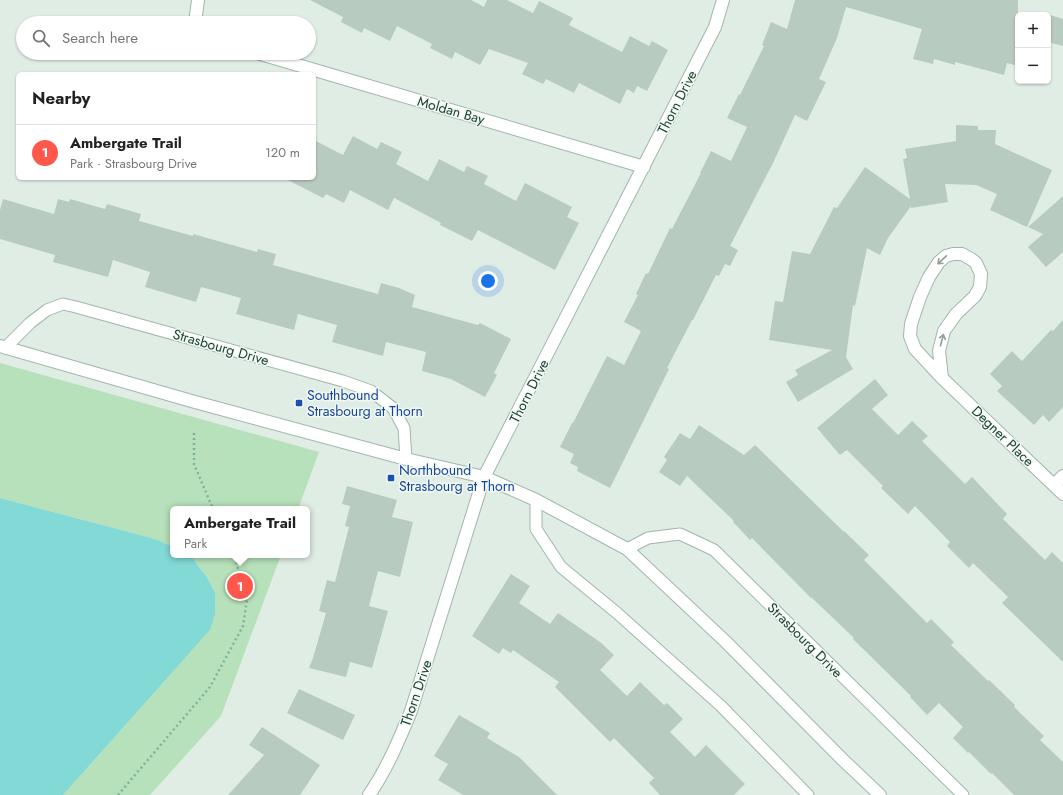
<!DOCTYPE html>
<meta charset="utf-8">
<style>
body{margin:0;font-family:Jost,sans-serif;background:#f2f2f2;color:#222}
.controls{position:absolute;right:12px;top:12px;display:grid;overflow:hidden;border-radius:6px;box-shadow:0 1px 3px #0004}
.controls button{width:36px;height:36px;display:grid;place-items:center;padding:0;border:0;border-bottom:1px solid #e0e0e0;background:#fff;color:#222;font:20px sans-serif}
.you{position:absolute;left:488px;top:281px;width:14px;height:14px;margin:-10px;border:3px solid #fff;border-radius:50%;background:#1a73e8;box-shadow:0 0 0 6px #1a73e833}
.badge{display:grid;place-items:center;width:26px;height:26px;border-radius:50%;background:#ff574c;color:#fff;font-size:13px;font-weight:700}
.pin{position:absolute;translate:-50% -50%;border:2px solid #fff;box-shadow:0 1px 4px #0006}
.popup{position:absolute;left:170px;top:506px;width:140px;height:52px;box-sizing:border-box;display:grid;place-content:center;border-radius:6px;background:#fff;filter:drop-shadow(0 1px 3px #0005);font-size:13px;white-space:nowrap;color:#767676}
.popup b{font-size:15px;color:#222}
.popup::after{content:'';position:absolute;left:50%;top:100%;margin-left:-8px;border:8px solid transparent;border-top-color:#fff}
.list{margin:0;padding:0;list-style:none}
h2{display:flex;justify-content:space-between;align-items:center;height:52px;margin:0;padding:0 16px;font-size:17px}
h2 small{font-size:13px;font-weight:400;color:#767676}
.list li{display:grid;grid-template-columns:26px 1fr auto;gap:12px;align-items:center;box-sizing:border-box;height:56px;padding:0 16px;border-top:1px solid #e0e0e0}
.list b{display:block;font-size:15px;white-space:nowrap}
.list p{margin:0;font-size:13px;white-space:nowrap;color:#767676}
.list em{font-size:13px;font-style:normal;color:#767676}
.icon{flex:none;width:22px;height:22px;fill:none;stroke:currentColor;stroke-width:2;stroke-linecap:round;stroke-linejoin:round}
.map{position:relative;flex:none;width:1063px;height:795px;overflow:hidden}
.search{position:absolute;background:#fff;box-shadow:0 1px 3px #0004;left:16px;top:16px;width:300px;height:44px;display:flex;align-items:center;gap:10px;box-sizing:border-box;padding:0 14px;border-radius:22px;color:#767676;font-size:15px}
.panel{position:absolute;background:#fff;box-shadow:0 1px 3px #0004;left:16px;top:72px;width:300px;height:108px;border-radius:6px}
.map>svg:first-child{display:block}
.green{fill:#b6e1ba}
.water{fill:#82d9d6}
.building{fill:#b8cbc0}
.lines{fill:none;stroke-linecap:round;stroke-linejoin:round}
.service-casing{stroke:#a2b6ab;stroke-width:13}
.minor-casing{stroke:#a2b6ab;stroke-width:14}
.tertiary-casing{stroke:#a2b6ab;stroke-width:14}
.path{stroke:#7db499;stroke-width:2.5;stroke-dasharray:2 3;stroke-linecap:butt}
.service{stroke:#fff;stroke-width:11}
.minor{stroke:#fff;stroke-width:12}
.tertiary{stroke:#fff;stroke-width:12}
.oneway{stroke:#8fa098}
.transit-dot{fill:#1a4fb4;stroke:#f1f9f4;stroke-width:1.5}
.labels{text-anchor:middle;stroke-width:3;stroke-linejoin:round;paint-order:stroke}
.street-label{font-size:14px;fill:#1f4031;stroke:#f1f9f4}
.transit-label{font-size:14px;fill:#164399;stroke:#f1f9f4;text-anchor:start}
</style>
<div class="map">
<svg width="1063" height="795" viewBox="0 0 1063 795">
<rect width="100%" height="100%" fill="#e0ede5"/>
<g class="green">
<polygon points="0,363 319,452 298,509 173,509 173,547 155,539 0,498"/>
<polygon points="190,555 281,555 221,716 150,795 63,795 210,630 206,576"/>
</g>
<polygon class="water" points="0,498 155,539 173,547 173,555 190,555 206,576 215,593 215,614 210,630 63,795 0,795"/>
<g class="building">
<polygon points="310,0 471,0 484,7 487,0 507,0 533,13 539,1 573,18 569,25 622,52 630,36 649,46 652,41 668,50 647,91 637,86 634,93 627,89 620,104 579,83 574,93 546,79 543,84 522,74 528,63 489,49 480,65 455,52 452,59 430,48 432,44 397,26 390,41 364,28 362,33 341,22 343,17"/>
<polygon points="795,0 1018,0 1018,66 1007,63 1004,75 955,62 955,65 934,59 933,64 913,59 922,29 846,7 837,38 819,79 826,82 807,121 795,115 773,163 730,246 738,250 730,266 725,264 719,276 716,275 693,320 692,320 667,368 669,369 610,488 577,471 578,467 570,463 574,454 560,447 572,423 573,423 607,356 624,365 641,331 624,322 638,295 636,294 646,273 648,274 670,228 672,229 701,173 700,173 711,151 731,161 747,127 727,118 739,94 740,95 764,46 762,45 771,22 787,29"/>
<polygon points="1047,14 1063,19 1063,46 1048,42 1048,15"/>
<polygon points="956,125 978,126 978,130 996,130 995,144 1052,170 1027,227 990,210 997,194 976,185 945,184 948,202 911,208 911,206 888,238 880,255 867,248 855,306 853,305 846,357 853,369 798,402 786,382 798,375 795,370 832,350 769,340 775,301 783,302 792,251 810,254 834,207 837,208 865,167 910,199 903,159 907,158 905,149 956,141"/>
<polygon points="353,136 377,149 381,142 402,152 396,164 428,181 439,159 464,172 467,166 488,176 484,184 516,201 525,183 572,207 567,217 579,223 555,270 478,230 472,241 440,225 441,223 394,198 388,210 350,190 344,203 326,194 323,198 284,178 314,178 314,140 343,155"/>
<polygon points="1063,196 1063,252 1046,267 1028,247 1043,234 1028,227"/>
<polygon points="3,199 54,214 58,199 69,202 70,199 105,209 107,204 141,214 139,221 193,236 193,234 257,252 258,249 276,254 273,265 378,294 381,283 399,288 415,295 412,307 478,325 480,323 511,339 494,373 497,375 485,397 451,379 422,371 426,352 386,342 383,356 332,342 337,325 298,314 294,330 236,314 241,298 201,287 196,302 145,287 150,272 113,260 108,277 53,262 55,255 0,239 0,210"/>
<polygon points="1063,320 1063,407 1049,422 1043,415 1034,425 997,391 1002,386 990,374 1012,351 1022,361 1051,330 1053,331"/>
<polygon points="875,379 888,395 872,409 898,435 912,421 928,436 922,441 965,484 972,477 1007,514 1003,519 1045,560 1052,552 1063,563 1063,662 1002,603 1008,597 973,563 969,568 947,546 950,542 915,506 908,514 881,488 883,486 847,450 840,455 817,428"/>
<polygon points="699,425 744,455 755,445 844,532 844,531 869,555 864,560 927,623 931,619 954,642 951,645 988,681 989,680 1015,705 1014,707 1044,736 1040,740 1063,762 1063,795 1014,795 992,773 991,774 969,752 968,753 953,738 963,727 939,703 927,715 910,697 911,696 853,639 854,638 811,597 811,598 752,538 750,540 733,522 734,521 687,476 680,486 659,472 667,460 664,457 680,433 690,439"/>
<polygon points="347,486 397,500 392,517 413,522 400,577 378,571 369,606 388,611 372,668 350,662 346,677 309,668 313,658 326,613 319,611 327,580 335,582 349,527 345,526 350,506 342,504"/>
<polygon points="511,574 530,586 519,603 550,624 558,613 600,642 614,655 600,670 627,696 640,682 664,705 667,703 683,719 670,732 695,757 706,745 745,784 734,795 660,795 649,783 654,778 614,738 610,742 555,687 559,682 513,650 511,653 503,648 499,654 472,636"/>
<polygon points="299,689 355,715 343,740 287,713"/>
<polygon points="459,715 490,733 487,738 519,757 557,795 463,795 438,780 448,764 434,756"/>
<polygon points="262,727 320,765 300,795 228,795 264,755 249,745"/>
</g>
<g class="lines">
<defs>
<g id="service">
<polyline points="5,348 30,323 47,310 63,304 76,307 343,381 371,391 393,408 404,428 406,459"/>
<polyline points="536,500 536,529 561,567 617,613 721,706 808,795"/>
<polyline points="627,549 648,538 680,534 714,550 963,795"/>
</g>
<g id="minor">
<polyline points="195,23 198,0"/>
<polyline points="257,53 644,167"/>
<polyline points="942,378 939,351 944,331 956,314 975,296 980,287 981,274 976,263 971,259 962,254 953,254 946,256 939,262 929,277 920,297 911,324 910,336 915,349 942,378 1063,494"/>
<polyline points="1054,485 1063,476"/>
<path d="M369 795C387 769 399 740 411 711L484 477 715 27 723 0"/>
</g>
<polyline id="tertiary" points="0,346 195,402 406,459 484,477 536,500 627,549 726,642 843,760 880,795"/>
</defs>
<use href="#service" class="service-casing"/>
<use href="#minor" class="minor-casing"/>
<use href="#tertiary" class="tertiary-casing"/>
<g class="path">
<polyline points="194,433 194,464 213,509"/>
<polyline points="118,795 210,687 243,626 247,599 234,555"/>
</g>
<use href="#service" class="service"/>
<use href="#minor" class="minor"/>
<use href="#tertiary" class="tertiary"/>
</g>
<defs><path id="oneway-shaft" d="M-6 0H5M1.5-3L5.5 0L1.5 3" fill="none" stroke-width="1.6" stroke-linecap="round" stroke-linejoin="round"/></defs>
<g class="oneway">
<use href="#oneway-shaft" transform="translate(942 260) rotate(137)"/>
<use href="#oneway-shaft" transform="translate(942 340) rotate(-75)"/>
</g>
<g class="transit-dot">
<rect x="295" y="399" width="8" height="8" rx="2"/>
<rect x="387" y="474" width="8" height="8" rx="2"/>
</g>
<g class="labels">
<g class="street-label">
<text transform="translate(677 102) rotate(-63)" y="5">Thorn Drive</text>
<text transform="translate(451 110) rotate(16)" y="5">Moldan Bay</text>
<text transform="translate(221 347) rotate(16)" y="5">Strasbourg Drive</text>
<text transform="translate(529 391) rotate(-63)" y="5">Thorn Drive</text>
<text transform="translate(1003 436) rotate(44)" y="5">Degner Place</text>
<text transform="translate(805 640) rotate(45)" y="5">Strasbourg Drive</text>
<text transform="translate(416 693) rotate(-71)" y="5">Thorn Drive</text>
</g>
<g class="transit-label">
<text x="307" y="400">Southbound<tspan x="307" dy="16">Strasbourg at Thorn</tspan></text>
<text x="399" y="475">Northbound<tspan x="399" dy="16">Strasbourg at Thorn</tspan></text>
</g>
</g>
</svg>
<div class="controls">
<button>+</button>
<button>−</button>
</div>
<div class="you"></div>
<div class="pin badge" style="left:240px;top:586px">1</div>
<div class="popup"><b>Ambergate Trail</b>Park</div>
<div class="search"><svg class="icon" aria-label="search" viewBox="0 0 24 24"><circle cx="10" cy="10" r="6"/><path d="M15 15l6 6"/></svg>Search here</div>
<section class="panel">
<h2>Nearby<small></small></h2>
<ul class="list">
<li><span class="badge">1</span><div><b>Ambergate Trail</b><p>Park · Strasbourg Drive</p></div><em>120 m</em></li>
</ul>
</section>
</div>
